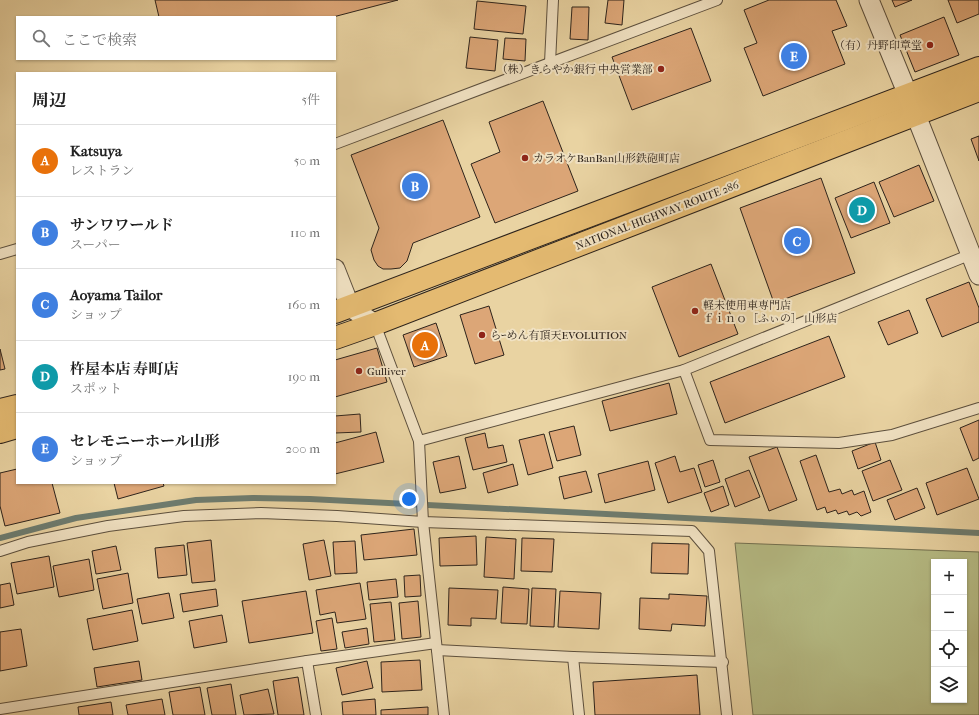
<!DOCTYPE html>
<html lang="ja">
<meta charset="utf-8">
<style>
body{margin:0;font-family:"IM FELL French Canon","Noto Serif JP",serif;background:#f6f6f6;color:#222}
.controls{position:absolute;right:12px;bottom:12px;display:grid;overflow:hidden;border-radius:0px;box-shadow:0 1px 3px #0004}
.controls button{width:36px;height:36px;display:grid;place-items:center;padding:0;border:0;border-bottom:1px solid #e0e0e0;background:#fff;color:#222;font:20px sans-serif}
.you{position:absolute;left:409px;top:499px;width:14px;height:14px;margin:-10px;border:3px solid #fff;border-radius:50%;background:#1a73e8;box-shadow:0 0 0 6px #1a73e833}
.badge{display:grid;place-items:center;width:26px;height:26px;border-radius:50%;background:#1a73e8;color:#fff;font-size:13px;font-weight:700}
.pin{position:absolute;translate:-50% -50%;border:2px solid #fff;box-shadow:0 1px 4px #0006}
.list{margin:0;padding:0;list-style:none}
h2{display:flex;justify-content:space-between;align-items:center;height:52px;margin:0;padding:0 16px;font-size:17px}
h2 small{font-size:13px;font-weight:400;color:#767676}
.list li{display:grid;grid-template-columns:26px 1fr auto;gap:12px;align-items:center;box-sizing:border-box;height:72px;padding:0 16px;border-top:1px solid #e0e0e0}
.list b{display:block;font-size:15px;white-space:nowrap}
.list p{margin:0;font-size:13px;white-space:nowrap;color:#767676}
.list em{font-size:13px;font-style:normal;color:#767676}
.icon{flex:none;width:22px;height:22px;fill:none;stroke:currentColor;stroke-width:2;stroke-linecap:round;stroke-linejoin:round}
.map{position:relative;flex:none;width:979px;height:715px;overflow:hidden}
.search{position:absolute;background:#fff;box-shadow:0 1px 3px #0004;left:16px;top:16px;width:320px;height:44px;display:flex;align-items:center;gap:10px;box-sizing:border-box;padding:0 14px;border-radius:0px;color:#767676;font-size:15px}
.panel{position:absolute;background:#fff;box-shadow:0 1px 3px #0004;left:16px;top:72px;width:320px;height:412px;border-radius:0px}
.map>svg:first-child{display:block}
.green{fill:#b6bc85;stroke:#727050;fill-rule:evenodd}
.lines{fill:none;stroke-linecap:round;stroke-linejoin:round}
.stream{stroke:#6d7c70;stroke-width:6}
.building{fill:#dca677;stroke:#2d231b}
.service-casing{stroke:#5c4f3d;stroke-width:12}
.minor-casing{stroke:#5c4f3d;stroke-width:21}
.trunk-casing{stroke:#2d231b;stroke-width:24}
.service{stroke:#f1e2c3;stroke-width:10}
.minor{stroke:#f1e2c3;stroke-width:19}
.trunk{stroke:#e4ba71;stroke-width:22}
.poi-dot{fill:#8f2418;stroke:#f1e2c3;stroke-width:1.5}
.labels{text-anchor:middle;stroke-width:4;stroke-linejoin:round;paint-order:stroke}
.poi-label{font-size:11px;fill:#2d231b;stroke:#f1e2c3;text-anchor:start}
.street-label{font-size:11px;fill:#2d231b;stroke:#f1e2c3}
</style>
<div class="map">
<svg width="979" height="715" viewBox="0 0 979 715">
<rect width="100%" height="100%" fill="#e9d3a2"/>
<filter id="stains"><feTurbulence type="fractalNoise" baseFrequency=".005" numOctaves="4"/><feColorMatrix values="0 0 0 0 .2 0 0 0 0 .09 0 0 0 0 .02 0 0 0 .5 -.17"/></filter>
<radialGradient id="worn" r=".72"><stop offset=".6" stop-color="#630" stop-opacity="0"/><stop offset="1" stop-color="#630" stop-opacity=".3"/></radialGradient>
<path class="green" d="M735 543 979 552V715H753ZM934 562H964V700H934Z"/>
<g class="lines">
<polyline class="stream" points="0,538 76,518 196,500 253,498 310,499 979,533"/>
</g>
<g class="building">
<polygon points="155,0 398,0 333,17 159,17"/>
<polygon points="608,0 624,0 622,25 605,23"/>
<polygon points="769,0 836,0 847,26 832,31 845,64 763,96 744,48 757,43 744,10"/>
<polygon points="892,0 912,0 895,7"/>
<polygon points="948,0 979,0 979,14 957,23"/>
<polygon points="477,1 526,6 523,34 474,29"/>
<polygon points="572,7 589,7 588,40 570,39"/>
<polygon points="944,17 959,55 915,72 900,35"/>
<polygon points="691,28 711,81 632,110 612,57"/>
<polygon points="470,37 498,40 495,71 466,68"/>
<polygon points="505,38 526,39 525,61 503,59"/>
<polygon points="543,101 578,191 495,223 471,164 500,152 489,122"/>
<polygon points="443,120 480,217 413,243 407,261 400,268 391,269 383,269 378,266 374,260 371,250 379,228 351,155"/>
<polygon points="979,136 979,161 971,139"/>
<polygon points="919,165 934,201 894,217 879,182"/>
<polygon points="821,178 855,273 774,303 740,208"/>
<polygon points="874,182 890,223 851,238 835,198"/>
<polygon points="711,264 738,334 679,357 652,287"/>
<polygon points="969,282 979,308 979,322 942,337 926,299"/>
<polygon points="489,306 504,355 475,364 460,315"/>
<polygon points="909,310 918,333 888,345 878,322"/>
<polygon points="436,323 447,356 414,367 403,335"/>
<polygon points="829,336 845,377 725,423 710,382"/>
<polygon points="377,348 387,382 335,397 335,360"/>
<polygon points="0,349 5,369 0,370"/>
<polygon points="669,383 677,414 610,431 602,401"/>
<polygon points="360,414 361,432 335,433 335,416"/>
<polygon points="979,420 979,458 973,461 960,428"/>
<polygon points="574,426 581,455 557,461 549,432"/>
<polygon points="376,432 384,462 335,474 335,443"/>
<polygon points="485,433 488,448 503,445 507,462 473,470 465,438"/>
<polygon points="544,434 553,468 528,475 519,440"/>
<polygon points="875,442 881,460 858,469 852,451"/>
<polygon points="777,447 797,500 769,511 749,457"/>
<polygon points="816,455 829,492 840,489 842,494 852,490 854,495 864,491 871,512 861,516 857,512 849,515 847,511 838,514 836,510 827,513 825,507 817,510 800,461"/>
<polygon points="459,456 466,488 440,493 433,462"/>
<polygon points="675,456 680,472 694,468 702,492 668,503 655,463"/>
<polygon points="713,460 720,482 705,487 698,465"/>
<polygon points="890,460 902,490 873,501 862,471"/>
<polygon points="648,461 655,490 605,503 598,474"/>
<polygon points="513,464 518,485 488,493 483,473"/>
<polygon points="967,468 979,499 937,515 926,483"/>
<polygon points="17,469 17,483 52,483 60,513 5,526 0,506 0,473"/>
<polygon points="749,470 760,497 735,507 725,479"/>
<polygon points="586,471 592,492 564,499 559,477"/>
<polygon points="114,483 163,483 164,486 118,499"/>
<polygon points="723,486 729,505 711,512 704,493"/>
<polygon points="917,488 925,508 895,520 887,500"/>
<polygon points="414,529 417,555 364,560 361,535"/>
<polygon points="476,536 477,565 440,566 439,538"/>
<polygon points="486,537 516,539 514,579 484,577"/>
<polygon points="522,538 554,539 552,572 521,571"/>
<polygon points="211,540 215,581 192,583 187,543"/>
<polygon points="324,540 331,576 309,580 303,544"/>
<polygon points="355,541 357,573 335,574 333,542"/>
<polygon points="652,543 689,544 688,574 651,573"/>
<polygon points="184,545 187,575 158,578 155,548"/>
<polygon points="116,546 121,570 96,574 92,551"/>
<polygon points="49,556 54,587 17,594 11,563"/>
<polygon points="89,559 94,590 59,597 53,566"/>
<polygon points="128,573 133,603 103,609 97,579"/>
<polygon points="420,575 421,596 405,597 404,576"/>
<polygon points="396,579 398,597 369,600 367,582"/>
<polygon points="10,583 14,605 0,608 0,585"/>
<polygon points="360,583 366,619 337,623 335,612 320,615 316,590"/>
<polygon points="503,587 529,589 527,624 501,623"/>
<polygon points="449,588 498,590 496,619 471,618 471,626 448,625"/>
<polygon points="532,588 556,589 554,627 530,626"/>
<polygon points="216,589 218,606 183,612 180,594"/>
<polygon points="306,591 313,633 249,643 242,601"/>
<polygon points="560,591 601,593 599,629 558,627"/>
<polygon points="169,593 174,618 142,624 137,599"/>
<polygon points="669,594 707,596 705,626 672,624 671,631 639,629 640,598 669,599"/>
<polygon points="418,601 421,637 402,639 399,603"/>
<polygon points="391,602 395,640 374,642 370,604"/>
<polygon points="132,610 138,641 93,650 87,619"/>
<polygon points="222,615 227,642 194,648 189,621"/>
<polygon points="332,618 337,649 321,651 316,621"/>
<polygon points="367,628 369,644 345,648 342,632"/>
<polygon points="21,629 27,666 0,671 0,632"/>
<polygon points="420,660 422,690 382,692 381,662"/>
<polygon points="139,661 142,680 97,687 94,668"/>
<polygon points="367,661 373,688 342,695 336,668"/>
<polygon points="697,675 700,715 595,715 593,682"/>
<polygon points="298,677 304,715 278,715 273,681"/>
<polygon points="231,684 236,715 212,715 207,688"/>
<polygon points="200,687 205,715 173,715 169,692"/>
<polygon points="268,689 274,714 244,715 240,695"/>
<polygon points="162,699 165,715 128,715 126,705"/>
<polygon points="375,699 376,715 343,715 342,702"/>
<polygon points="111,702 113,715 79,715 78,707"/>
<polygon points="428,707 428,715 381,715 381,710"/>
</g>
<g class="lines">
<defs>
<g id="service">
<polyline points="550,63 553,0"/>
<polyline points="335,144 717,0"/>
<polyline points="0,254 17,249"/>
<polyline points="375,324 419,441 684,370 974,253"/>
<polyline points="684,370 710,440 839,443 892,435 979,408"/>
<polyline points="419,441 423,522 444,715"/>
<polyline points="0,551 28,542 108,526 184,516 261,513 337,516 423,522 692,531 709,551 727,715"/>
<polyline points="437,650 573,657 723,662"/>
<polyline points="573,657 579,715"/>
<polyline points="307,661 316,715"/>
<polyline points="0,709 307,661 436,643"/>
</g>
<g id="minor">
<polyline points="869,0 908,95 979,275"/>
<polyline points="335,269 350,307 375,324"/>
</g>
<g id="trunk">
<polyline points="335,312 979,68"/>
<polyline points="335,338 375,324 979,90"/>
<polyline points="0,410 17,406"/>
<polyline points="0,432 17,427"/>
</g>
</defs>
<use href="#service" class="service-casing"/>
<use href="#minor" class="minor-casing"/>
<use href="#trunk" class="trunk-casing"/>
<use href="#service" class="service"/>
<use href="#minor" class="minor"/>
<use href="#trunk" class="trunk"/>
</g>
<g class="poi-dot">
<circle cx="930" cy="45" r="4"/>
<circle cx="661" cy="69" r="4"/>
<circle cx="525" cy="158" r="4"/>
<circle cx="695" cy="311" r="4"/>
<circle cx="482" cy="335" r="4"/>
<circle cx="359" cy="371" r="4"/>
</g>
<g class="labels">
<g class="poi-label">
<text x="922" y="49" text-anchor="end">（有）丹野印章堂</text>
<text x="653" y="73" text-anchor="end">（株）きらやか銀行 中央営業部</text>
<text x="533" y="162">カラオケBanBan山形鉄砲町店</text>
<text x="703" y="309">軽未使用車専門店<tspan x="703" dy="13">ｆｉｎｏ［ふぃの］ 山形店</tspan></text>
<text x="490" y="339">らｰめん有頂天EVOLUTION</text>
<text x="367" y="375">Gulliver</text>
</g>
<g class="street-label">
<text transform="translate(657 215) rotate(-21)" y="4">NATIONAL HIGHWAY ROUTE 286</text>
</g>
</g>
<rect width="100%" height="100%" filter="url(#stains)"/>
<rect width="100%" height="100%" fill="url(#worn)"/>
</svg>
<div class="controls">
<button>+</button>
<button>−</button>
<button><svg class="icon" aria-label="locate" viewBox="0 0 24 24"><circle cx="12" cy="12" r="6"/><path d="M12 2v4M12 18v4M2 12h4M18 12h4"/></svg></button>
<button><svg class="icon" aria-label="layers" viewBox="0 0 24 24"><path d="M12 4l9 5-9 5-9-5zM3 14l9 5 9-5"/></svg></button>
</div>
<div class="you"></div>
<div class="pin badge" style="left:425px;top:345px;background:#e8710a">A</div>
<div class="pin badge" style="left:415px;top:186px;background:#3f7fe0">B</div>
<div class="pin badge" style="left:797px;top:241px;background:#3f7fe0">C</div>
<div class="pin badge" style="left:862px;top:210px;background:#0f9aa8">D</div>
<div class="pin badge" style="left:794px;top:56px;background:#3f7fe0">E</div>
<div class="search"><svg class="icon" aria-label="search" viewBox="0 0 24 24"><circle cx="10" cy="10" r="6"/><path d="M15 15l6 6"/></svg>ここで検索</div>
<section class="panel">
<h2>周辺<small>5件</small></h2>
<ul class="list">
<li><span class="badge" style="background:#e8710a">A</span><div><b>Katsuya</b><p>レストラン</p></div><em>50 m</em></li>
<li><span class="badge" style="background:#3f7fe0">B</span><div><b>サンワワールド</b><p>スーパー</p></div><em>110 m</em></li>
<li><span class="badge" style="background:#3f7fe0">C</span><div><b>Aoyama Tailor</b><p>ショップ</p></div><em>160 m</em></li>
<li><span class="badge" style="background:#0f9aa8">D</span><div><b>杵屋本店 寿町店</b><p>スポット</p></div><em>190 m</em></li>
<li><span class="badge" style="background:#3f7fe0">E</span><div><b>セレモニーホール山形</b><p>ショップ</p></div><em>200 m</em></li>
</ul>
</section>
</div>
